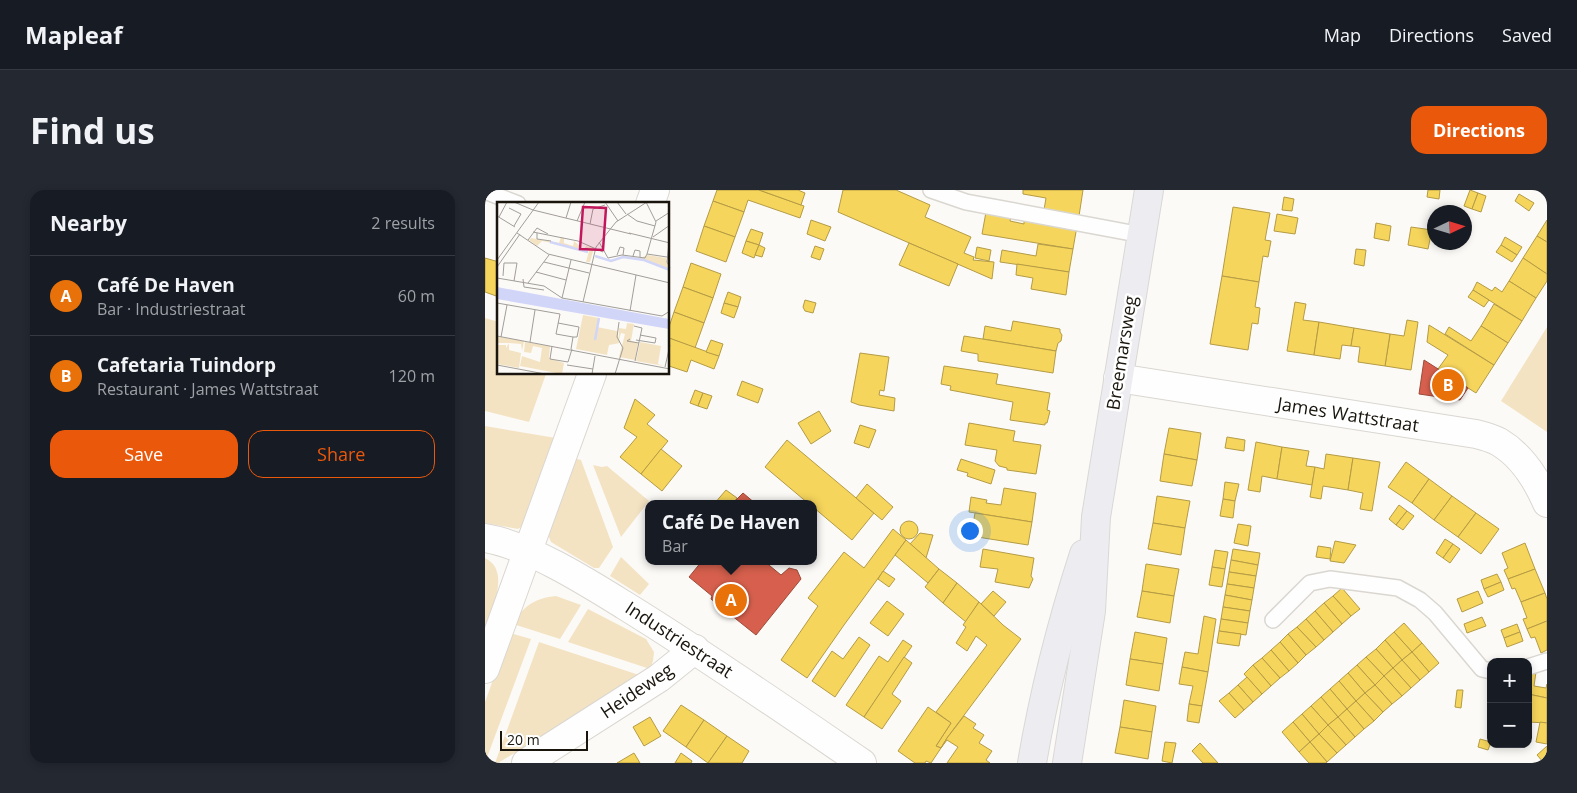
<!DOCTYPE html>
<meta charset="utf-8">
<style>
body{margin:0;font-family:"Open Sans",sans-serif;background:#242831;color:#f1f3f6}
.controls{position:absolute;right:15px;bottom:15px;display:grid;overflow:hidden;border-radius:10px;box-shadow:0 2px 8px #0003}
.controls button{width:45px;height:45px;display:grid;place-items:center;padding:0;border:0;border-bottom:1px solid #363941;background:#171b24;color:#f1f3f6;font:25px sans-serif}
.compass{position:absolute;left:942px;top:15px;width:45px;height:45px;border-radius:50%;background:#171b24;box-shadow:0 2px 8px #0003;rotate:86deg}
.scale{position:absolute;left:15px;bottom:12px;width:88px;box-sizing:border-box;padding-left:5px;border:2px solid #19150d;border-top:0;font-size:14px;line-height:18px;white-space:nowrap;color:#19150d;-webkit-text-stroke:4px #fff;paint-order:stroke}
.you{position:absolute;left:484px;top:340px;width:18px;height:18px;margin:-12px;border:4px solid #fff;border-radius:50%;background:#1a73e8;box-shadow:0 0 0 8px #1a73e833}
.badge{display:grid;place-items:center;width:32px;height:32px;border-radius:50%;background:#ea580c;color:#fff;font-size:16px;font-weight:700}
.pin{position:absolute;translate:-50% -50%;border:2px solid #fff;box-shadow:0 1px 5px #0006}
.popup{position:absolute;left:160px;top:310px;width:172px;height:65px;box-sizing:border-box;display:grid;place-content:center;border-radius:10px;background:#171b24;filter:drop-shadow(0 1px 4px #0005);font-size:16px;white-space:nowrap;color:#9ea1a6}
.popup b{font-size:19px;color:#f1f3f6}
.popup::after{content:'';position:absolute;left:50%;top:100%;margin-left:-10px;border:10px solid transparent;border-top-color:#171b24}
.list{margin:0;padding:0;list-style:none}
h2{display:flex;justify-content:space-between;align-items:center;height:65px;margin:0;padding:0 20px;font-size:21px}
h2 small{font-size:16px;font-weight:400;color:#9ea1a6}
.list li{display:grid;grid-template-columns:32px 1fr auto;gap:15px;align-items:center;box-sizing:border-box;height:80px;padding:0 20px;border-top:1px solid #363941}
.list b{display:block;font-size:19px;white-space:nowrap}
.list p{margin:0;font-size:16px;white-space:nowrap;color:#9ea1a6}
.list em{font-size:16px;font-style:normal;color:#9ea1a6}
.actions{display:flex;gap:10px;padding:15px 20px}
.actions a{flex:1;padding:11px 0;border:1px solid #ea580c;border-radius:15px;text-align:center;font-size:18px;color:#ea580c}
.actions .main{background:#ea580c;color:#fff}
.map{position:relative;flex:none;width:1062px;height:573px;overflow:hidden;border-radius:15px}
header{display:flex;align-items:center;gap:30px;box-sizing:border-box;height:70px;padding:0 25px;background:#171b24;border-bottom:1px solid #363941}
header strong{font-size:24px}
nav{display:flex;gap:28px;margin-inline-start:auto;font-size:18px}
.intro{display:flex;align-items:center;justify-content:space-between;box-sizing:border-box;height:120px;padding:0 30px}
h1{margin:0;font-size:35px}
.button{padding:12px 22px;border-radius:15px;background:#ea580c;color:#fff;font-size:18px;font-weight:700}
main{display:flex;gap:30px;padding:0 30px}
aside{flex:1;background:#171b24;border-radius:15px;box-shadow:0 2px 8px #0003}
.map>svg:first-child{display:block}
.green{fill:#f3e3c3}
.homes{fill:#f6d55c;stroke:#b49b44}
.shops{fill:#d6604d;stroke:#9d4a3a}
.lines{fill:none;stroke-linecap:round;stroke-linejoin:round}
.service-casing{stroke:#dad7d1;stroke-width:18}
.minor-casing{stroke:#dad7d1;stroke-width:30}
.primary-casing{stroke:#d9d8d5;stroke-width:30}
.service{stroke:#fffefe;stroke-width:15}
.minor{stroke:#fffefe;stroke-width:28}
.primary{stroke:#edecf0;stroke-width:28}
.labels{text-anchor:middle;stroke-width:5;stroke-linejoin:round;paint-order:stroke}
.street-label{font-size:18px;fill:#19150d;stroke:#fff}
.inset-river{fill:none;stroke:#d1d5f8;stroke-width:2.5}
.inset-road{fill:none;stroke:#a19e99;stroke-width:1}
.view{fill:#c2185b;fill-opacity:0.15;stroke:#c2185b;stroke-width:2.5}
.inset-edge{fill:none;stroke:#19150d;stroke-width:2.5}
</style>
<header>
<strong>Mapleaf</strong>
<nav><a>Map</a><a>Directions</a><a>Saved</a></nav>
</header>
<div class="intro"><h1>Find us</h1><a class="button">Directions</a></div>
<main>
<aside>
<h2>Nearby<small>2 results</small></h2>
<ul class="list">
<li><span class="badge" style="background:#e8710a">A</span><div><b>Café De Haven</b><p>Bar · Industriestraat</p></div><em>60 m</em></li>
<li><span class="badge" style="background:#e8710a">B</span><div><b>Cafetaria Tuindorp</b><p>Restaurant · James Wattstraat</p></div><em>120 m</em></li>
</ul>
<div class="actions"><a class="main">Save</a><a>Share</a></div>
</aside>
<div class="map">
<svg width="1062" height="573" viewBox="0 0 1062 573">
<rect width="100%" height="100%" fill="#fcfaf7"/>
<g class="green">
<polygon points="0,128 14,132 14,184 61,184 44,232 0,221"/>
<polygon points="1062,137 1062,242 1016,211"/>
<polygon points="0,236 71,248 39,335 33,339 0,333"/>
<polygon points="89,268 96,270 128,357 114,378 109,378 66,352 62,342"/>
<polygon points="108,275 117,277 122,276 164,311 136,347"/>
<polygon points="136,367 164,394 155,405 125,386"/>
<path d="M0 368C26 380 7 420 0 439Z"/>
<path d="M71 406 96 415 75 449 28 434C38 416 50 408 71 406Z"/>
<polygon points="103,419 161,449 169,462 168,471 165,479 83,452"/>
<polygon points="25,443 46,449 0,573 0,512"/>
<polygon points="54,452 157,486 13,573 10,573"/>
</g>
<g class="homes">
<polygon points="232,0 274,0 319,16 315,28 263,10 259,22 228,11"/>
<polygon points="274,0 313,0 320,3 316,15"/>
<polygon points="358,0 411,0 445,15 440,27 486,47 479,63 489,67 488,70 509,72 507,89 353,22"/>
<polygon points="538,0 598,0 594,26 559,20 561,8 538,4"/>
<polygon points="943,0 955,0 954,9 942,7"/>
<polygon points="985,0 993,3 987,19 979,16"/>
<polygon points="993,3 1001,6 996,22 987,19"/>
<polygon points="1034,4 1049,13 1044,21 1030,11"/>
<polygon points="799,7 809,9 807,21 797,20"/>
<polygon points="228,11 259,22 250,47 219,36"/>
<polygon points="748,17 785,23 780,50 786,51 783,67 778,66 774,92 737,86"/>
<polygon points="501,22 526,26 525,31 539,34 539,29 592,36 588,59 497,44"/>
<polygon points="792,24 813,28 810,44 789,41"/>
<polygon points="326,30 346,37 340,51 322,44"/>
<polygon points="1062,30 1062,52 1052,46"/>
<polygon points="891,33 906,36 904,51 889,48"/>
<polygon points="219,36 250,47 241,72 211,61"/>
<polygon points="926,37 947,40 943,59 923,55"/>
<polygon points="266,39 278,43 274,55 261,51"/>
<polygon points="1052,46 1062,52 1062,84 1038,68"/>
<polygon points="1020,47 1037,57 1032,65 1016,55"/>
<polygon points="261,51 274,55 269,68 257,63"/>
<polygon points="424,53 473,74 464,96 414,75"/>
<polygon points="553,54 588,59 584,82 515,72 517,60 551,66"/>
<polygon points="274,55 280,58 277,67 270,65"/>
<polygon points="1016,55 1032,65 1027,72 1011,62"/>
<polygon points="330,56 339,59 335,70 326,67"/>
<polygon points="492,57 506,60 504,71 490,68"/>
<polygon points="871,59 881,60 879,76 869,74"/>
<polygon points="0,68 14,72 14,107 0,102"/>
<polygon points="1038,68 1062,84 1062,91 1051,108 1024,91"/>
<polygon points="206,73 236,84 228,108 198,97"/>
<polygon points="532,74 584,82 581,105 546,99 548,88 531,85"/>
<polygon points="737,86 774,92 770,117 775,118 773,134 767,133 763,160 725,154"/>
<polygon points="1024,91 1051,108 1037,131 988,100 992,92 1007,101 1010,97 1017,102"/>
<polygon points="198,97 228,108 219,133 189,122"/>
<polygon points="988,100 1004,110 999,117 983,107"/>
<polygon points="243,102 256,107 253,117 239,113"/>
<polygon points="320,110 331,113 328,123 320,121 318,117"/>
<polygon points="810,112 821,114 818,130 834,132 829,165 802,161"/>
<polygon points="239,113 253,117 249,128 236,123"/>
<polygon points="1009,114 1037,131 1023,153 996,136"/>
<polygon points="189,122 219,133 210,158 184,148 184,137"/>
<polygon points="922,130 933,132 926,180 900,176 905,144 919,146"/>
<polygon points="528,131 575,139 575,142 577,145 576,151 573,153 571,161 498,149 500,136 526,141"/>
<polygon points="834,132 869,138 866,156 857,155 855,169 829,165"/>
<polygon points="944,135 1009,175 991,203 953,179 963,165 942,152"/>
<polygon points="996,136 1023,153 1009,175 960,144 964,137 986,151"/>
<polygon points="869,138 905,144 900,176 873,172 875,157 866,156"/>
<polygon points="479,146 571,161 568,183 493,171 493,164 476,161"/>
<polygon points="184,148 234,166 229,179 206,170 202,182 184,176"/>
<polygon points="226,150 238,154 234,166 221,162"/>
<polygon points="375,163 404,167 399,201 395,200 394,205 410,208 409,221 374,215 366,212"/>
<polygon points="459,176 513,184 511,194 565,203 562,220 565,221 562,233 560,233 560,235 525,230 528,212 465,200 466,196 456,194"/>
<polygon points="257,191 278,199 273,213 252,205"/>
<polygon points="210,200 218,203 213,216 205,213"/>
<polygon points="218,203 227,206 222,219 213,216"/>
<polygon points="150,209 170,225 162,234 183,251 156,284 135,267 152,247 139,238"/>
<polygon points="334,221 346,241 326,254 313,233"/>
<polygon points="484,233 530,241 528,251 556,255 551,284 522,280 522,278 514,276 510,271 512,260 480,255"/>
<polygon points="375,235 391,240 384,258 369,253"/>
<polygon points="684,238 716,243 712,270 679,264"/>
<polygon points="742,247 760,250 759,261 740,258"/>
<polygon points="302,250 389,323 367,350 328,317 328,314 324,314 280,277"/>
<polygon points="771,252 797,257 792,289 777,286 775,302 763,300"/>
<polygon points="797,257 824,261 821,276 830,277 827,295 792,289"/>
<polygon points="176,259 197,276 177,301 156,284"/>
<polygon points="679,264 712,270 707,296 675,291"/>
<polygon points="841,264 868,268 863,300 838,296 836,309 825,307 830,277 839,279"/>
<polygon points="868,268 895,272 887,321 875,319 878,303 863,300"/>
<polygon points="476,269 510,280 506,294 482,286 483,283 472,280"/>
<polygon points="921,272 944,289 927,313 903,297"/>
<polygon points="944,289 967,306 949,330 927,313"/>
<polygon points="740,292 754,294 750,311 738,309"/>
<polygon points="382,294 408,317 397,330 371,308"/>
<polygon points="519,298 551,303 547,332 484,322 486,307 502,310 501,313 516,315"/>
<polygon points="241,300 252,308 247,314 229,314"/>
<polygon points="672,306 705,311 700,338 668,333"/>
<polygon points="967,306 991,323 973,347 949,330"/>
<polygon points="738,309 750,311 748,328 735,326"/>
<polygon points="914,315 922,321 911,335 904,329"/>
<polygon points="922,321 929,326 918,340 911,335"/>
<polygon points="490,323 547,332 543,355 486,346"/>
<polygon points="991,323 1014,339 996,364 973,347"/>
<circle cx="424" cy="340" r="9"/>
<polygon points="668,333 700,338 696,365 663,359"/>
<polygon points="753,334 766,336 763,356 749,353"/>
<polygon points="408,339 421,350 359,435 322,488 296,470 333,416 323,408 359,362 379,378"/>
<polygon points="435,343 448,345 441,368 425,354"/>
<polygon points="960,349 968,354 958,368 951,363"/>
<polygon points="421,350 454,379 443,393 410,365"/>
<polygon points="850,351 871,355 859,373 845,371"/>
<polygon points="1040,353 1050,379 1023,389 1019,380 1023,378 1017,363"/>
<polygon points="968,354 975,359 965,373 958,368"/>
<polygon points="833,356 846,358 845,369 831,367"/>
<polygon points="498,359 549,368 546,386 548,389 544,398 510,392 513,379 495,377"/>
<polygon points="748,359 775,363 773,375 746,370"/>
<polygon points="730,360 743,362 740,379 727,377"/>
<polygon points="746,370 773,375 771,386 744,382"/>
<polygon points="661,374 694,379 689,406 657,401"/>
<polygon points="727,377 740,379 737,397 724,395"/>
<polygon points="454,379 472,393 458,413 440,397"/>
<polygon points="1050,379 1060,403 1036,412 1030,398 1027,399 1023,389"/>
<polygon points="398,381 410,389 404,397 393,389"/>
<polygon points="744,382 771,386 769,398 742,394"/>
<polygon points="1012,384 1016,392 999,399 996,390"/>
<polygon points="1016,392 1019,400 1003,407 999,399"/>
<polygon points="472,393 494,412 481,432 458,413"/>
<polygon points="742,394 769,398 767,410 740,405"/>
<polygon points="857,398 875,419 866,426 848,406"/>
<polygon points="508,401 521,412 509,426 496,414"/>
<polygon points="657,401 689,406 685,433 652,427"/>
<polygon points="993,401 998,413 977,422 972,409"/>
<polygon points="1060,403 1062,409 1062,431 1042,439 1038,429 1042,428 1036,412"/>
<polygon points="740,405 767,410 765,421 738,417"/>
<polygon points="848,406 866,426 857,434 839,413"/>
<polygon points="402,411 419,424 403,446 385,433"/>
<polygon points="494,412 518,435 536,449 462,548 456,558 451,556 466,533 451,522 502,455 491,446 482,461 471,453 481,437 478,435"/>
<polygon points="839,413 857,434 848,442 830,421"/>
<polygon points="738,417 765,421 763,433 736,429"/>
<polygon points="830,421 848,442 839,450 821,429"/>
<polygon points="719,426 731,429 723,482 697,477 700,462 713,464"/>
<polygon points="997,427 1001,436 982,443 979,434"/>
<polygon points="736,429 763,433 761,445 734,441"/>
<polygon points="821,429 839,450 831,457 812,437"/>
<polygon points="1062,431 1062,460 1056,463 1050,447 1046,448 1042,439"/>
<polygon points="919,433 937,453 927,462 909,442"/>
<polygon points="1032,434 1035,442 1019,448 1016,440"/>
<polygon points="812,437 831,457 821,465 803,444"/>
<polygon points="734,441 756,444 754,456 732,453"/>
<polygon points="650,442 682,448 678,474 645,469"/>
<polygon points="909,442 927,462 917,470 900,450"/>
<polygon points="1035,442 1038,451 1022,457 1019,448"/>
<polygon points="803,444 821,465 813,473 795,452"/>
<polygon points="374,447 385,455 350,507 327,491 347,461 358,469"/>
<polygon points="418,450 427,456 379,527 361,515 394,466 403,472"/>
<polygon points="900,450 917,470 908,478 891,459"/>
<polygon points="795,452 813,473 804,481 786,460"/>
<polygon points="937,453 954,473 944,482 927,462"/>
<polygon points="891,459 908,478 899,486 881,467"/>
<polygon points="786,460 804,481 795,488 777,468"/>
<polygon points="927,462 944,482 935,490 917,470"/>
<polygon points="419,467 427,473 407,504 416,511 397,539 379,527"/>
<polygon points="881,467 899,486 890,495 872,475"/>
<polygon points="777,468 795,488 786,496 768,475"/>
<polygon points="645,469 678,474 674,501 641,495"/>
<polygon points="917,470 935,490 926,498 908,478"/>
<polygon points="768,475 786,496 777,504 759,484"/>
<polygon points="872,475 890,495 880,503 863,483"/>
<polygon points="697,477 723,482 717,516 704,514 708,496 694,494"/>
<polygon points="908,478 926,498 917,506 899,486"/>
<polygon points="1051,482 1049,496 1061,498 1062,494 1062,508 1043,504 1043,483"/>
<polygon points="863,483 880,503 871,511 854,491"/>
<polygon points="899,486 917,506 907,514 890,495"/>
<polygon points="762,487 777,504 768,512 753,495"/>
<polygon points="854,491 871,511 862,519 845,499"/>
<polygon points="753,495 768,512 759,520 744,503"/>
<polygon points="890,495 907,514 898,522 880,503"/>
<polygon points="845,499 862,519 853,527 836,507"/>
<polygon points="972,500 978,500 976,518 970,517"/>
<polygon points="744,503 759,520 750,528 734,511"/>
<polygon points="880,503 898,522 889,531 871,511"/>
<polygon points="1043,504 1062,508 1062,533 1043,532"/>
<polygon points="836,507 853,527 843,535 826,516"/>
<polygon points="639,510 671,516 667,542 635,537"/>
<polygon points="871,511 889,531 879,539 862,519"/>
<polygon points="704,514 717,516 714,533 702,531"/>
<polygon points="196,515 219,530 201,557 178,541"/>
<polygon points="826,516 843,535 834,544 817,524"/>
<polygon points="443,517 466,533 451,556 456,558 446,573 441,571 440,573 430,573 413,561"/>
<polygon points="862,519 879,539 870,547 853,527"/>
<polygon points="817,524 834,544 825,552 808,532"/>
<polygon points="479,526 491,534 488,538 499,545 494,553 507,561 501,570 505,573 462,573 473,557 462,550 456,558 462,548"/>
<polygon points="165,527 176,546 159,556 148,537"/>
<polygon points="853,527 870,547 861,555 843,535"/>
<polygon points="219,530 242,546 223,573 201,557"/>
<polygon points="808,532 825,552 814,562 797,542"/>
<polygon points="1055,532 1062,533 1062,554 1051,552"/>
<polygon points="843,535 861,555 852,563 834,544"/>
<polygon points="635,537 667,542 663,569 630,563"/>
<polygon points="834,544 852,563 842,572 825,552"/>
<polygon points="242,546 264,561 257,573 223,573"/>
<polygon points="995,549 1006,552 1003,560 993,557"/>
<polygon points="680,552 691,553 687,573 677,571"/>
<polygon points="825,552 842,572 841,573 824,573 814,562"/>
<polygon points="715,553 733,573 718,573 707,561"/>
<polygon points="1062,556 1062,573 1059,573 1052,565"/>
<polygon points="149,563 155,573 132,573"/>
<polygon points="196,563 207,571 206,573 190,573"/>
</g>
<g class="shops">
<polygon points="939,170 983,198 975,210 934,204"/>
<polygon points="258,303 271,314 247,314"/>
<polygon points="217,371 279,371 296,385 304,378 312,380 316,389 271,445 226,409 227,406 204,387"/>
</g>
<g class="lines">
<defs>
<g id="service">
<polyline points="446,0 481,12 657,45"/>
<polyline points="5,3 33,14"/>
<polyline points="788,430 825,393 845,389 913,398 935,410 950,423 997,479 1006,481"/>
<polyline points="1043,477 1062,471"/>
</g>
<g id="minor">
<polyline points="165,14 170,0"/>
<path d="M633 188 991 244C999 246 1007 248 1014 252 1036 265 1052 290 1062 313"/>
<path d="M0 348C43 355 102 392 139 415 220 465 298 519 377 573"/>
<polyline points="0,479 107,184"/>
<polyline points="41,573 174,488 210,459"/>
</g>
<g id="primary">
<path d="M547 573C559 502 577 432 599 364"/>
<polyline points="582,573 606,421 611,327 664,0"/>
</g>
</defs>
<use href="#service" class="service-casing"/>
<use href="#minor" class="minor-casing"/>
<use href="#primary" class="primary-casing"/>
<use href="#service" class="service"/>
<use href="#minor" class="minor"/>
<use href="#primary" class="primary"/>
</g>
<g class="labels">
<g class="street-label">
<text transform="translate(637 163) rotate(-81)" y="6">Breemarsweg</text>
<text transform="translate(863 225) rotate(9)" y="6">James Wattstraat</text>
<text transform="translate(194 450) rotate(33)" y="6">Industriestraat</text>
<text transform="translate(152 501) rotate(-34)" y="6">Heideweg</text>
</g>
</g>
<g transform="translate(12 12)">
<rect width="172" height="172" fill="#fcfaf7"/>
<path d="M64 35 67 36V41L76 44 77 39 87 48 89 44 97 46 93 60H89L92 49 45 39 40 44 32 38 34 36 62 41ZM151 53 169 56 172 68 150 58 122 54 143 56ZM86 113 102 116 100 125 120 129 123 141 112 143 110 153 79 147ZM130 121 137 122 134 139 141 141 138 158 122 155 128 132 124 131 122 138V126L129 127ZM0 134 27 139 25 149 24 142 12 141V148L24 151 22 166 0 162V143H9V146L12 141H0ZM28 140 53 144 52 156 67 161 65 172 23 164 25 154 43 160 45 146 36 144 34 151 27 150ZM143 140 164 144 161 162 167 164 139 159Z" fill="#f3e3c3"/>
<path d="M0 85 172 117V127L0 97Z" fill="#d1d5f8"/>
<path class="inset-river" d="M53 40 91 50M98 54 114 59 126 55 147 58 173 68M98 138 102 116"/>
<path class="inset-road" d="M17 0 36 8M108 0 121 19M120 0 129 12M149 0 159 20 150 52M12 6 24 12 17 24M36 8 134 32M130 12 140 19 158 24M0 14 18 25M2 15 10 0M69 16 74 0M80 19 88 0M159 19 173 10M93 22 96 7 108 3M36 30 81 39 106 50M20 31 51 52 173 81M40 31V37L54 39M132 31 173 41M156 35 173 23M31 38 40 26 51 32M102 40 111 56 125 53 148 56 150 52 170 55M172 41 170 60 173 66M120 53 123 45 127 46 126 53M136 54 138 48 143 49V55M0 58 42 0M47 60 92 71M0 65 23 32M39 70 69 78M6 74 7 61H20L17 79M0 76 47 84 65 96 165 114 173 109M26 77 27 85 47 88M31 81 52 53M65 96 74 58M86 100 99 45 119 20 150 0M0 101 63 112 59 132 76 135 74 147M133 109 139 73M61 121 82 125 80 135H76M137 124 145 126 138 159M0 134 173 167M4 135 10 103M133 137 130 139 142 141M139 138 158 141 159 136 143 133M33 140 38 108M55 144 53 157 71 160 75 147M0 163 48 172M70 163 96 167M168 165 173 143M95 172 98 154M118 172 126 146 120 135 122 120"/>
<path class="view" d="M86 5 109 6 106 48 83 47Z"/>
<rect width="172" height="172" class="inset-edge"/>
</g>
</svg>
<div class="controls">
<button>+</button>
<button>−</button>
</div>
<svg class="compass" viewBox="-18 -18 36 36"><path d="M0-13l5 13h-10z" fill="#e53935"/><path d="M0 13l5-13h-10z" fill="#9ea1a6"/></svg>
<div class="scale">20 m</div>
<div class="you"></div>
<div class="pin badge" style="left:246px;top:410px;background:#e8710a">A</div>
<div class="popup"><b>Café De Haven</b>Bar</div>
<div class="pin badge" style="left:963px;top:195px;background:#e8710a">B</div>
</div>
</main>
